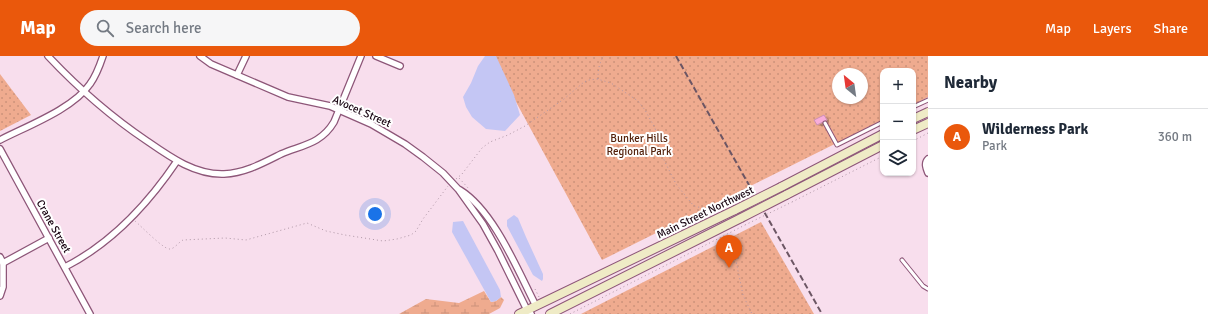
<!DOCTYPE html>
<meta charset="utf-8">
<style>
body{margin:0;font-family:Signika,sans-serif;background:#f6f6f7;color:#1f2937}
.controls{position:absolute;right:12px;top:12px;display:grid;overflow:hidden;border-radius:8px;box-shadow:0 1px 3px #0004}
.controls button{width:36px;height:36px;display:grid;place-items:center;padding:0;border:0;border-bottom:1px solid #e0e1e3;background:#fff;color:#1f2937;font:20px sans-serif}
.compass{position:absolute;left:832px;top:12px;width:36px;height:36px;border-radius:50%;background:#fff;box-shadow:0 1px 3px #0004;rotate:331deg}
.you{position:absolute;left:375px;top:158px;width:14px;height:14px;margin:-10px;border:3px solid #fff;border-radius:50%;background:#1a73e8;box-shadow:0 0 0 6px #1a73e833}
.badge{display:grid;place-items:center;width:26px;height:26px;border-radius:50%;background:#ea580c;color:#fff;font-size:13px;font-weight:700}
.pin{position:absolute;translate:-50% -33px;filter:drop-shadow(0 1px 2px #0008)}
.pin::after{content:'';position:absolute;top:21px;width:14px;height:12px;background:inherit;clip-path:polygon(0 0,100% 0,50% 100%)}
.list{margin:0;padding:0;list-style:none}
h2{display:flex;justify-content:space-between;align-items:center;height:52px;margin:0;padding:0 16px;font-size:17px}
h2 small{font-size:13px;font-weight:400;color:#747a83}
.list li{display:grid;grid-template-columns:26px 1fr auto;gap:12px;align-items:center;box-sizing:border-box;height:56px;padding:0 16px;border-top:1px solid #e0e1e3}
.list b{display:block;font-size:15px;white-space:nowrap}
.list p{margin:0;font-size:13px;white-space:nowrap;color:#747a83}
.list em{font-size:13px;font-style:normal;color:#747a83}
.icon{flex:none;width:22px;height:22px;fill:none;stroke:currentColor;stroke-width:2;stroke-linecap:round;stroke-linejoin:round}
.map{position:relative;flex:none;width:928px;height:258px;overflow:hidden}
header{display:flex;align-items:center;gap:24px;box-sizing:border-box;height:56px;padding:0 20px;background:#ea580c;color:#fff}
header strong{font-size:19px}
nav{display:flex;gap:22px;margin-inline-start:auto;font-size:14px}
.search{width:280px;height:36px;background:#f6f6f7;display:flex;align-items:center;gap:10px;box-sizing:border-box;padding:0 14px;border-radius:22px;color:#747a83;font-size:15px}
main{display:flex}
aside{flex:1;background:#fff}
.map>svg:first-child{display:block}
.wetland{fill:url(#wetland-marsh)}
.park{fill:url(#park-dots);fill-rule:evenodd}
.water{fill:#c4c6f4}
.building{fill:#f8adda;stroke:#cc90b4;filter:url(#shadow)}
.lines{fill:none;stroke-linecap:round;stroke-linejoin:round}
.lane-casing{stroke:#8d5678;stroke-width:5}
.street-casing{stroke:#8d5678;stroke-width:8}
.secondary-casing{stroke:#8d5678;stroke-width:10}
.path{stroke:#af97a6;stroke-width:1;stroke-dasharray:1 3;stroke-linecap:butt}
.lane{stroke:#fff;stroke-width:3}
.street{stroke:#fff;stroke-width:5.5}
.secondary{stroke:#efebc6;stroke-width:8}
.rail{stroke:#6c5664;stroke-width:2;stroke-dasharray:6 3;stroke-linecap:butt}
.secondary-bridge-casing{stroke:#8d5678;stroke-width:10;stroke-linecap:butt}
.path-bridge{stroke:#af97a6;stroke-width:1;stroke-dasharray:1 3;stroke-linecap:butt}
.secondary-bridge{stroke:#efebc6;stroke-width:8}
.labels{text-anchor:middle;stroke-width:4;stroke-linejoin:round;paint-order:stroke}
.street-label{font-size:11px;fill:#180411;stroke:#fff}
.park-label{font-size:11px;fill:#53210b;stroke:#fff}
</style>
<header>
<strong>Map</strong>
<div class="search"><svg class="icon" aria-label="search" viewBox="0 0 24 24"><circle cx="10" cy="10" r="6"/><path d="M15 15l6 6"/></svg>Search here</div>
<nav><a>Map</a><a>Layers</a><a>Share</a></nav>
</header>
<main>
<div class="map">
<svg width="928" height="258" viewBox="0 0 928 258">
<defs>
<pattern id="wetland-marsh" width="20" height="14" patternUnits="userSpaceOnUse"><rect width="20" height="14" fill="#efab8f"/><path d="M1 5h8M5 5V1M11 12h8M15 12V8" fill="none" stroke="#cc927a"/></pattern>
<pattern id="park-dots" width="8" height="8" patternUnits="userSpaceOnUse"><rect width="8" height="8" fill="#efab8f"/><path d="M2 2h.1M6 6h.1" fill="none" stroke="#cc927a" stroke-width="1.8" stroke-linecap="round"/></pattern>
<filter id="shadow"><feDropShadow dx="3.5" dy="2" stdDeviation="1" flood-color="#0004"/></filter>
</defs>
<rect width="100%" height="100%" fill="#f8deed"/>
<polygon class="wetland" points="484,235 491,246 496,245 501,241 504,244 500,252 489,258 399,258 426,243 459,247"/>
<g class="park">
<path d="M491 0H928V41L913 49V15H883V64L602 204ZM838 18H862V42H838Z"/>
<polygon points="0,18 31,59 0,75"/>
<polygon points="761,166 814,258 581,258"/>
</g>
<g class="water">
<polygon points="485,0 496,0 514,39 520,59 505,75 486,73 472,61 466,51 463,41 471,27 478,10"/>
<polygon points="514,159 518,162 526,181 543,218 543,223 542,225 533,219 507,170 507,164"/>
<polygon points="463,165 500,234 501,241 496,245 491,246 452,176 453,166"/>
</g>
<polygon class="building" points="824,59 827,64 817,69 814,64"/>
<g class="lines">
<defs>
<g id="lane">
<polyline points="913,51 928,44"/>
<polyline points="825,67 837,89 883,66"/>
<polyline points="902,204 923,230 928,233"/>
</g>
<g id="street">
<path d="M48 0C79 33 110 60 147 85 170 101 195 119 224 118 245 117 263 107 281 98 302 89 321 88 334 66L361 0"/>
<polyline points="200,0 211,8 288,41 330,50 371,68 405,88 423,101 443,117 458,133 483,168 498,195 527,254 531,258"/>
<polyline points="376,0 400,10"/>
<polyline points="237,19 246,0"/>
<path d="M0 84C27 70 73 53 90 28 96 20 100 9 103 0"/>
<polyline points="0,93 90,258"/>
<path d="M928 103C924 107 926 112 928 117"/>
<path d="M460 134C494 155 518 215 536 250"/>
<polyline points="0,201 3,207"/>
<path d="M65 211C112 187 148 148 177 105"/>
<polyline points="0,240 3,231 3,207 49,182"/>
</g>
<g id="secondary">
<polyline points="913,63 928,56"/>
<polyline points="913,74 928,67"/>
<polyline points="781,131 883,78"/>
<polyline points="786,139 883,89"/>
<polyline points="519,258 735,154"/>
<polyline points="550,258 741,162"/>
</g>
</defs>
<use href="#lane" class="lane-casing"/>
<use href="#street" class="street-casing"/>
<use href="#secondary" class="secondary-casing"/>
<g class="path">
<path d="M598 23C598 14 599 7 604 0"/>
<polyline points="913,85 928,77"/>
<polyline points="459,122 469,133"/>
<polyline points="456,123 462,118 482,92 490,86 508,79 525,70 564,43 584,26 589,24 597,23 611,27 638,45 645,54 655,72 664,104 676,128 693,149 697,151 709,152 712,155"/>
<polyline points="792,146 883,100"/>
<path d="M135 165C141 170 164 194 170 193 174 193 179 186 183 184L225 182 246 184 307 167 326 175 345 179 383 185 397 183 411 179 416 175 423 163 448 130"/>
<polyline points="726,185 736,205 743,239 752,258"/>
<polyline points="535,233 539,241"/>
<polyline points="570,258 745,169"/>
</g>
<use href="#lane" class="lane"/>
<use href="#street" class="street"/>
<use href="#secondary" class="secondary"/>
<polyline class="rail" points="676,0 822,258"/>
<defs>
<g id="secondary-bridge">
<polyline points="735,154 781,131"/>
<polyline points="741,162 786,139"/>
</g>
</defs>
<use href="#secondary-bridge" class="secondary-bridge-casing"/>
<polyline class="path-bridge" points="745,169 792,146"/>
<use href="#secondary-bridge" class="secondary-bridge"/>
</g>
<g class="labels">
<g class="street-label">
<text transform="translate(362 55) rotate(24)" y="4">Avocet Street</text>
<text transform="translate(705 156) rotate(-26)" y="4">Main Street Northwest</text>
<text transform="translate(54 170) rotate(61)" y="4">Crane Street</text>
</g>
<g class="park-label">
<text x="639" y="86">Bunker Hills<tspan x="639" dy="13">Regional Park</tspan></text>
</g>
</g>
</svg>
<div class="controls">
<button>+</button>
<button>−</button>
<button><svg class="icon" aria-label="layers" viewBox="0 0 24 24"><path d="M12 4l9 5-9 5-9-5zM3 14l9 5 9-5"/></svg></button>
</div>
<svg class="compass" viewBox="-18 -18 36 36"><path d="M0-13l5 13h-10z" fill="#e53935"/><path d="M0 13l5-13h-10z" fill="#747a83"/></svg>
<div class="you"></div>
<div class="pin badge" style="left:729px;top:212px">A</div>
</div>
<aside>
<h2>Nearby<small></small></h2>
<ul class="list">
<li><span class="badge">A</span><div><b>Wilderness Park</b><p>Park</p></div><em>360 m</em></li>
</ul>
</aside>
</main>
